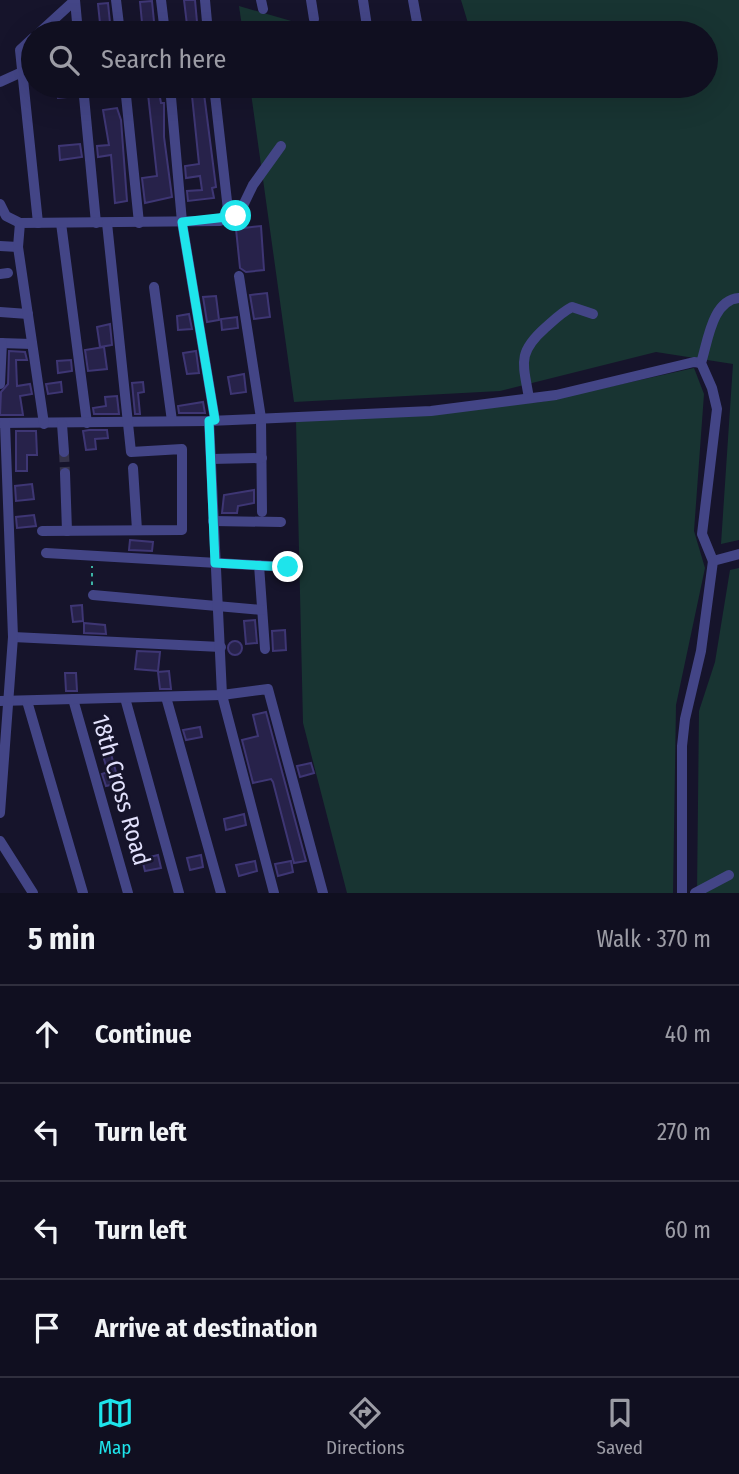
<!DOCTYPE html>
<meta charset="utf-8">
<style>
body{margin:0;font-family:"Fira Sans Condensed",sans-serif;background:#1e1d2d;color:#f1f3f6}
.stop{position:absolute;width:21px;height:21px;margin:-16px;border:5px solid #1ee4eb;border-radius:50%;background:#fff}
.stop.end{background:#1ee4eb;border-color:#fff;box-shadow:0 2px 7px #0008}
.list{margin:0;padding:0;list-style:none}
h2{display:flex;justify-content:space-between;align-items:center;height:91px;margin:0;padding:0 28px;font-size:30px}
h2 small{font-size:23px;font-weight:400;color:#9c9ca5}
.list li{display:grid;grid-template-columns:46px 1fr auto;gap:21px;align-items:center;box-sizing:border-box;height:98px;padding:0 28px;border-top:2px solid #302f3e}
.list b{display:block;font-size:26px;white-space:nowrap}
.list em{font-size:23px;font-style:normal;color:#9c9ca5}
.icon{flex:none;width:38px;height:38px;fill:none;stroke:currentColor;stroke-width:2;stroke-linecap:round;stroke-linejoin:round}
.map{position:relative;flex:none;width:739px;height:893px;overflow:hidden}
.search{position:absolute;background:#100f20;box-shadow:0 7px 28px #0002;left:21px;right:21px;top:21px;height:77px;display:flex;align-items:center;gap:18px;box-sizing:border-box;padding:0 24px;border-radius:38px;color:#9c9ca5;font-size:26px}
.sheet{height:483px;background:#100f20}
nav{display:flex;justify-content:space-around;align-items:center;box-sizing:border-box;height:98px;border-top:2px solid #302f3e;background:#100f20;font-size:19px;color:#9c9ca5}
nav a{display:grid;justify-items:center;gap:4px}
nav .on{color:#1ee4eb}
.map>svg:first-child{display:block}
.green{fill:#183432}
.building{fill:#27224a;stroke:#3e3674;stroke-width:2}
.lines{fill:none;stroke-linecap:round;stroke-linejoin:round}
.minor-tunnel{stroke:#35334a;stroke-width:10;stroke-dasharray:10 5;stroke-linecap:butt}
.path{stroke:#3db4a5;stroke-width:2;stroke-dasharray:3.5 5;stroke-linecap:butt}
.minor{stroke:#434586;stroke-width:10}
.route{stroke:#1ee4eb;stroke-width:9}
.labels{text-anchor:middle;stroke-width:5;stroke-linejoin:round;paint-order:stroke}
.street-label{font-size:24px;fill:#e2e1fc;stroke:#16142b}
</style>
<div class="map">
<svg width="739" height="893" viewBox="0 0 739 893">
<rect width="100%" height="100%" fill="#16142b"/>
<g class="green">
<polygon points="461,0 739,0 739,540 721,544 733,364 656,352 500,391 294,402 250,86 706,86 706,33 471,33"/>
<polygon points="239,6 333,33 243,33"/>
<polygon points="694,368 704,394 694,531 705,568 676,705 673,893 347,893 303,723 296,421 541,402"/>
<polygon points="739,568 739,893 697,893 699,711 715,662 730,570"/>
</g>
<g class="building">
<polygon points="184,0 195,0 198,33 188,33"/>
<polygon points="152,1 155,32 143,33 140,2"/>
<polygon points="108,3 111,33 101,33 98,4"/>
<polygon points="67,86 75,86 76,96 58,98 56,87"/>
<polygon points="191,86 203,86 216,187 212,188 214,198 188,201 187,191 202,190 200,176 186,178 185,166 199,164"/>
<polygon points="159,92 161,103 164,103 164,137 172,197 145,203 142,178 157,176 148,94"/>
<polygon points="117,108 121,120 127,201 115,203 111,155 98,157 97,146 109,145 103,110"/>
<polygon points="80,144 82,157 60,160 59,146"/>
<polygon points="261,226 264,270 246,272 240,268 236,229"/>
<polygon points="267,293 270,317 254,319 250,295"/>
<polygon points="216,296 219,320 207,322 203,297"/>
<polygon points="189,314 192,329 178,330 177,316"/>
<polygon points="237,317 238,328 222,330 221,319"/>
<polygon points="110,324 112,345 100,347 97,327"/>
<polygon points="104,347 107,369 88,371 85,350"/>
<polygon points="9,351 25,352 27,360 16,360 17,386 30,384 32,394 20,396 23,415 0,415 1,392 8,384"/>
<polygon points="196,351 199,373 187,374 183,353"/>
<polygon points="71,360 72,371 58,373 57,361"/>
<polygon points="244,374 246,392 231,394 228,377"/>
<polygon points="61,382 62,392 48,394 46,384"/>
<polygon points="143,382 144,392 138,393 140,414 135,414 132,383"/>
<polygon points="117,396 119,414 94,414 93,408 106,406 105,397"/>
<polygon points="203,402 205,413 179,413 178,406"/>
<polygon points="89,430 107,430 108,438 95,439 96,449 86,450 83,431"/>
<polygon points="16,431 36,431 37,455 27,455 27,471 16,471"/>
<polygon points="32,484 34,499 16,501 15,486"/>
<polygon points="254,490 254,503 238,506 237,513 222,513 224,495"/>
<polygon points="34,515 36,526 17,528 16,517"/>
<polygon points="130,540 153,542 152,551 129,550"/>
<polygon points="82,605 83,621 73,622 71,606"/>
<polygon points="255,620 257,643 246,644 244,621"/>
<polygon points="84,623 105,625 106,634 84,633"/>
<polygon points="285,630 286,650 273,651 272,631"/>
<circle cx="235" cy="648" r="7"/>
<polygon points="137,651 160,652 158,671 135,669"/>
<polygon points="169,671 171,689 160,689 158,672"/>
<polygon points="65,673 76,673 77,691 66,691"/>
<polygon points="266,712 306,861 294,863 273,782 271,779 253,783 242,740 258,736 253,715"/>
<polygon points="200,727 202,737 186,740 183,730"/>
<polygon points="111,754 119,783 106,786 102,774 108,772 103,756"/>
<polygon points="311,763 314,773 300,777 297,766"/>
<polygon points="244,814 246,825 226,830 224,819"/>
<polygon points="158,855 161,868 145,871 142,859"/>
<polygon points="201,855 203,867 190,870 187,858"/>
<polygon points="255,861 257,871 239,876 236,865"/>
<polygon points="291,861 293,872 278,876 275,864"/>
</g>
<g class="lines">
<polyline class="minor-tunnel" points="64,452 65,473"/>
<polyline class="path" points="92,585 92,566"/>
<g class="minor">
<polyline points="75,0 78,33"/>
<polyline points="116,0 120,33"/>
<polyline points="161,0 165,33"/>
<polyline points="205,0 208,33"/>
<polyline points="261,0 263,9"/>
<polyline points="311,0 314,19"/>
<polyline points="363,0 368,33"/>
<polyline points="413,0 419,33"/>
<polyline points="39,33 75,0"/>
<polyline points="429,33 469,26"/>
<polyline points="33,38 20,50 38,223"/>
<polyline points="0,82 22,72"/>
<polyline points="83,86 96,223"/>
<polyline points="125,86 139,223"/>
<polyline points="170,86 182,222 215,420"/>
<polyline points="0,204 6,216 20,223"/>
<polyline points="226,217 239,214 253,185 281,146"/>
<polyline points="61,223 87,423"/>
<polyline points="0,246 18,247"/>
<polyline points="0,274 8,273"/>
<polyline points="239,276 261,418 262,512"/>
<polyline points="154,287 172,421"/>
<polyline points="0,312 28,314"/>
<polyline points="0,343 32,344"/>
<polyline points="0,384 2,343"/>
<path d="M529 398C523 363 517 353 545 328 554 320 562 312 572 307L593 314"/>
<polyline points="0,423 209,421 431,411 556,395 694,362 701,363"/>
<polyline points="44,424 18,247 20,223 220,221 228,210 214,86"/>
<polyline points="62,424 64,452"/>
<polyline points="211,459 262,458"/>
<polyline points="133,468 137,530"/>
<polyline points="65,473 67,531"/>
<polyline points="213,521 281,522"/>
<polyline points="42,531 182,530 182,449 131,452 107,223"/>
<polyline points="46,553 288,567"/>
<path d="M713 561 702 534 717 409 712 388 701 363C708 341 712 300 739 298"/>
<polyline points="259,565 265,649"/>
<polyline points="93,595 262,610"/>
<polyline points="13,637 221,647"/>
<polyline points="166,697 221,893"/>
<polyline points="125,698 179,893"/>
<polyline points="73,699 128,893"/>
<polyline points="0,701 222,695 209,421"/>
<polyline points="27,701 83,893"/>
<polyline points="0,813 13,637 5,423"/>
<polyline points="0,841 33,893"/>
<polyline points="274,893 222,695 268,689 323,893"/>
<polyline points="682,893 682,746 685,719 701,651 713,561 739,554"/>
<polyline points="695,893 729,875"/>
</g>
</g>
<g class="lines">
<polyline class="route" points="236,216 182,222 215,420 209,421 215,563 288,567"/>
</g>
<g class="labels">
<g class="street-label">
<text transform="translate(121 790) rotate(74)" y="8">18th Cross Road</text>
</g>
</g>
</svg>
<div class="stop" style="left:236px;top:216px"></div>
<div class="stop end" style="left:288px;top:567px"></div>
<div class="search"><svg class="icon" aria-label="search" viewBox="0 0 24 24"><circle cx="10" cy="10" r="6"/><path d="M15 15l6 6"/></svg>Search here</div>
</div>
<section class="sheet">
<h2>5 min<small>Walk · 370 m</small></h2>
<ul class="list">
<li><svg class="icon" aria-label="ahead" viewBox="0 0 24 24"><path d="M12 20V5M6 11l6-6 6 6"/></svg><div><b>Continue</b></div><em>40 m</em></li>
<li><svg class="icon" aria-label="left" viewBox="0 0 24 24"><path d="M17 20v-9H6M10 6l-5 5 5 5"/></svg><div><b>Turn left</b></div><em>270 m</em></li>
<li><svg class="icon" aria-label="left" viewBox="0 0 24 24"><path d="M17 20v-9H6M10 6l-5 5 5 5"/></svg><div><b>Turn left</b></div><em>60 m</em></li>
<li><svg class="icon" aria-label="arrive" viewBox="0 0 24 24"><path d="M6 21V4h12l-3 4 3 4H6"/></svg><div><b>Arrive at destination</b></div></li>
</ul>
</section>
<nav>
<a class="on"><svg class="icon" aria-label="map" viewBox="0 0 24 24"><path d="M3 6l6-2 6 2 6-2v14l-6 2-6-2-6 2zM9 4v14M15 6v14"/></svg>Map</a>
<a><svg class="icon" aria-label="directions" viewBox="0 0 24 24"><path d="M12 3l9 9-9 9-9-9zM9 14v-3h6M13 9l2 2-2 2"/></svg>Directions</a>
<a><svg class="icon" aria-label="saved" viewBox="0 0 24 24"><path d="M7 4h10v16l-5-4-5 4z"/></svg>Saved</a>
</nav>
